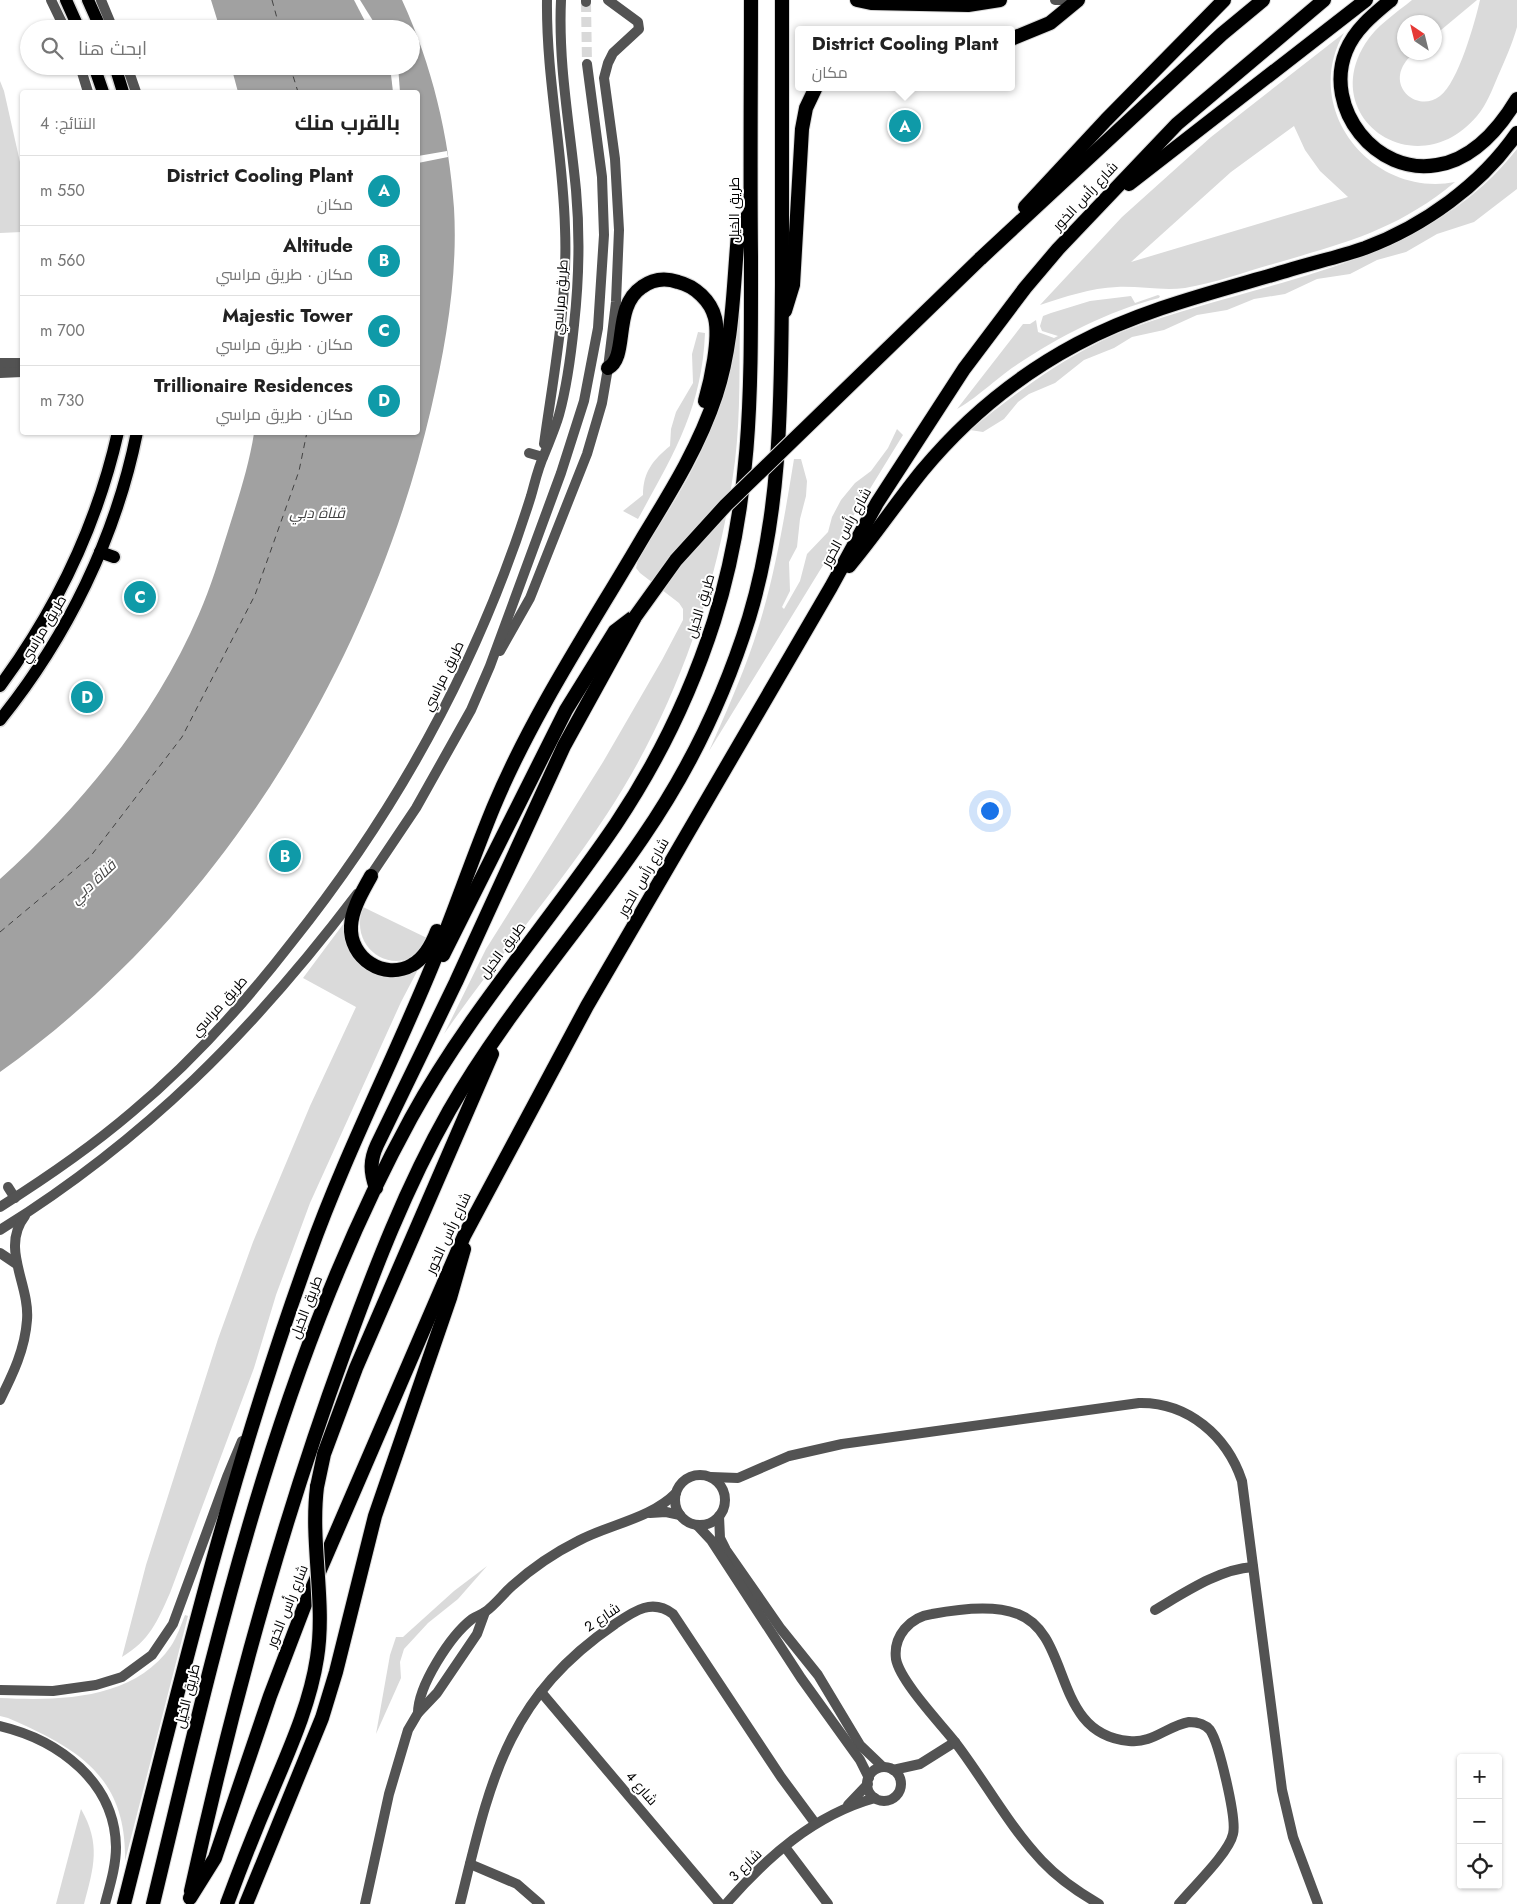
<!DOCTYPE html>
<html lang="ar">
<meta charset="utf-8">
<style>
body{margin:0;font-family:Jost,Cairo,sans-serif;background:#f2f2f2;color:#222;direction:rtl}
.controls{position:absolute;right:15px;bottom:15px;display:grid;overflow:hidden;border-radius:5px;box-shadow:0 1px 4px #0004}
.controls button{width:45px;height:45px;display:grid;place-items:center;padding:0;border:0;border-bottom:1px solid #e0e0e0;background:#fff;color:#222;font:25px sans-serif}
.compass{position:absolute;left:1397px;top:15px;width:45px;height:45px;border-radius:50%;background:#fff;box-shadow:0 1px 4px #0004;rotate:325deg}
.you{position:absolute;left:989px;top:810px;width:18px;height:18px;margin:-12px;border:4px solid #fff;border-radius:50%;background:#1a73e8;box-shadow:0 0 0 8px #1a73e833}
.badge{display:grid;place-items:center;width:32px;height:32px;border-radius:50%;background:#db2777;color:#fff;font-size:16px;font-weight:700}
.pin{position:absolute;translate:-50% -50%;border:2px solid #fff;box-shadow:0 1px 5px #0006}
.popup{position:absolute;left:795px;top:26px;width:220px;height:65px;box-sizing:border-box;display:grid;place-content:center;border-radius:5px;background:#fff;filter:drop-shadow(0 1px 4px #0005);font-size:16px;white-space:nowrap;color:#767676}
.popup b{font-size:19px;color:#222}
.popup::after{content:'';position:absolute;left:50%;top:100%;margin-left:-10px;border:10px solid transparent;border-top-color:#fff}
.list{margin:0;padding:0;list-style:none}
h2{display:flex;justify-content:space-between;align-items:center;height:65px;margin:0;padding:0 20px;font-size:21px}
h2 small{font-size:16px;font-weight:400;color:#767676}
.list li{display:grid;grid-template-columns:32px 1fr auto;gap:15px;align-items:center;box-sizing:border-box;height:70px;padding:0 20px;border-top:1px solid #e0e0e0}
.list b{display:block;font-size:19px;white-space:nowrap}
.list p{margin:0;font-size:16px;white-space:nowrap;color:#767676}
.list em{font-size:16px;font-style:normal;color:#767676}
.icon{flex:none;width:28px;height:28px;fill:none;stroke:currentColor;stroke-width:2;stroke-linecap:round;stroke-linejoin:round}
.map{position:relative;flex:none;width:1517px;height:1904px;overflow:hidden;direction:ltr}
.search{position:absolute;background:#fff;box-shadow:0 1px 4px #0004;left:20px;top:20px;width:400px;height:55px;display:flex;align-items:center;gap:12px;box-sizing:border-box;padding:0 18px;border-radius:28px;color:#767676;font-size:19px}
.panel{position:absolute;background:#fff;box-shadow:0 1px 4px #0004;left:20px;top:90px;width:400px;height:345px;border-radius:5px;direction:rtl}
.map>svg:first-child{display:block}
.green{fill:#dadada;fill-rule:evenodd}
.water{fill:#a1a1a1}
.pier{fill:#fff}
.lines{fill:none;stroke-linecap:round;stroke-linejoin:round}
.ferry{stroke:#424242;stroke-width:1;stroke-dasharray:6 5;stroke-linecap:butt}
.minor-tunnel{stroke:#d9d9d9;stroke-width:10;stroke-dasharray:10 5;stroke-linecap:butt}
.major-casing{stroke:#dbdbdb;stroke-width:15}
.highway-casing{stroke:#dbdbdb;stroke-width:16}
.minor{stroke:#535353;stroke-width:10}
.major{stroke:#000;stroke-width:12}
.highway{stroke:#000;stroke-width:14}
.highway-bridge-casing{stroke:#dbdbdb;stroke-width:16;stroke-linecap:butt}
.highway-bridge{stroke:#000;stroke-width:14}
.labels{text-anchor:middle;stroke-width:4;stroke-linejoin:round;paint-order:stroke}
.street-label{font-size:14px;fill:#000;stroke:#fff}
.water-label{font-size:15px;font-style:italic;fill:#424242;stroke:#fff}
</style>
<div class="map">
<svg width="1517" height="1904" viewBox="0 0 1517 1904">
<rect width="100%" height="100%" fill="#fff"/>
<g class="green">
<path d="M1412 0H1477L1435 35 1434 22H1404V52L1414 53C1380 81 1415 115 1440 96 1458 83 1475 22 1480 0H1517C1517 8 1517 19 1517 27 1513 42 1505 60 1498 76 1492 90 1487 104 1477 116 1417 187 1318 119 1365 44 1376 26 1396 13 1412 0Z"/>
<path d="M1344 33C1300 109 1372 198 1455 182 1396 231 1344 243 1273 264 1245 272 1215 283 1185 288 1163 291 1139 286 1117 287 1091 288 1064 297 1040 305L1122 217 1211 137ZM1294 126 1305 150 1320 171 1348 197 1131 262 1231 172Z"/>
<polygon points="0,81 4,91 22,171 22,232 0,233"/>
<path d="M1517 149V189L1474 222 1437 234 1406 252 1377 260 1350 274 1317 279 1285 294 1254 299 1227 310 1197 315 1164 330 1132 337 1114 348 1084 360 1055 383 1029 394 1018 402 1004 419 983 432 970 430C1018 391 1071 351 1129 329 1263 279 1423 269 1517 149Z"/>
<path d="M1158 295 1160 296 1159 298C1108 311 1058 337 1015 366 997 378 973 401 957 409L1023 324H1030L1036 320 1038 332 1054 338 1058 336 1042 331 1040 326 1043 316 1051 313 1090 301 1131 296 1135 303Z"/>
<path d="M740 312C739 362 741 412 735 461 719 585 676 709 607 814 557 890 496 959 444 1034L486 949 603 762 662 660 683 620V609L679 603 640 573 636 568 638 560C663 518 693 476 710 430 724 392 732 352 740 312Z"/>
<path d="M698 332 705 333C702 409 673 455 638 519L623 511 643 495C643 472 653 460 670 446L671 429 676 412 693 383 692 354Z"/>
<path d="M897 429 903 435 709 751C725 715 741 679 754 641 774 582 784 520 794 459H801L807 481 806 496 800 519 797 547 789 562 790 591 782 607 784 609 800 581 807 554 828 532 832 517 841 500 855 483 871 471 888 448Z"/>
<path d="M363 907 429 939C404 984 346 953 363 907Z"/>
<path d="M347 919 369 969 423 960 401 1002 310 1203 276 1295 254 1368 170 1593C157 1622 150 1640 122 1657L146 1565 218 1339 253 1242 310 1106 356 1007 303 978Z"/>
<polygon points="487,1566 458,1599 428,1623 404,1649 400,1662 401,1678 376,1734 390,1655 396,1637 403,1637 454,1591"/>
<path d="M185 1615 188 1616 125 1861C127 1776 77 1748 8 1718L0 1716V1698C59 1701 134 1700 171 1646 177 1637 181 1625 185 1615Z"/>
<path d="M81 1809C101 1844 94 1867 84 1904H56Z"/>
</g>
<path class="water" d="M211 0H402C432 65 449 136 454 208 458 275 446 344 431 409 371 667 218 917 0 1072V879C81 806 156 715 199 614 211 587 219 559 228 531 238 499 249 466 254 433L418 432V92H238L231 66H411V29H220Z"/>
<g class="pier">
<polygon points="354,0 360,0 378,29 369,29"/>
<polygon points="390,66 398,66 400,92 393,92"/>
<polygon points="447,151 448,157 418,163 418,156"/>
</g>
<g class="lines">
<g class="ferry">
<polyline points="272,0 280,29"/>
<polyline points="290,66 298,92"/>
<polyline points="0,932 90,857 182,737 255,595 299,471 307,432"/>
</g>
<polyline class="minor-tunnel" points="586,2 587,64"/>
<defs>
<g id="major">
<polyline points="66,0 79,29"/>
<polyline points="88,0 101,29"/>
<polyline points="94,66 103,92"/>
<polyline points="115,66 123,92"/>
<polyline points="100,552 114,557"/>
<path d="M0 686C56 610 97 525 118 432"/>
<path d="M0 720C67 637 116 537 137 432"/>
</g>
<g id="highway">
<polyline points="857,0 871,3 968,5 1000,0"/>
<path d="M1391 0C1374 14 1355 29 1346 51 1323 108 1376 176 1437 165 1474 159 1499 129 1517 99"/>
<polyline points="1011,39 1050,23 1078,0"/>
<polyline points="1129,184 1366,0"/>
<polyline points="1025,207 1106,120 1224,0"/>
<polyline points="980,259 1222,34 1263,0"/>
<polyline points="785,311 793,285 802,129 806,108 816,87"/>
<path d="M608 368C629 357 612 307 642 287 653 279 666 278 678 282 695 286 711 301 715 318 720 339 711 380 705 401"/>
<path d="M849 566C875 535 897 502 922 471 965 419 1017 376 1077 344 1143 309 1215 292 1286 271 1312 263 1339 257 1365 248 1424 226 1481 185 1517 133"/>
<path d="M371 876C363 891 352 908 351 926 349 958 384 981 412 965 425 958 432 944 437 931"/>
<polyline points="443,955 566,710 615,631 632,618"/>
<path d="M376 1188C370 1172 370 1160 377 1145L456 982 564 746 635 617"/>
<polyline points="317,1487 324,1454 356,1368 492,1054"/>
<path d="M191 1891C231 1709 280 1528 344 1353 374 1270 406 1187 449 1111 505 1013 580 930 643 837 689 770 725 695 749 618 782 509 781 398 782 285 782 190 782 95 782 0"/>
<polyline points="190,1898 215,1858 270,1696 304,1607 464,1236 587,1006 831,587 877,503 964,369 1025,288 1058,249 1177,124 1324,0"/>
<path d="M124 1904C179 1686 232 1467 309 1255 344 1157 392 1063 432 966 454 913 472 859 494 806 533 713 591 626 642 539 670 493 699 447 716 395 733 344 733 289 738 235L742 223 750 213"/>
<path d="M153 1904C217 1637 278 1361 411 1118 469 1012 549 923 616 824 658 761 691 693 714 621 753 498 751 384 751 256 750 171 751 85 751 0"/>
<polyline points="246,1904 322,1718 336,1672 375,1516 450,1298 464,1249"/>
</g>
</defs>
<use href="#major" class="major-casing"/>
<use href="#highway" class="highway-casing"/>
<g class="minor">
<polyline points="51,0 65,29"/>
<polyline points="101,0 113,29"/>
<polyline points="1055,0 1063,0"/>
<polyline points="586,2 586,0"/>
<polyline points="80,66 88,92"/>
<polyline points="127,66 136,92"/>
<polyline points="0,363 22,363"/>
<polyline points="0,373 22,372"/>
<path d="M544 444C554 372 568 300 565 228 563 151 546 77 547 0"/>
<polyline points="529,453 543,457"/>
<polyline points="500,651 530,598 587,454 602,403 608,368 616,302 619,230 615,159 604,78 608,63 613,53 639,29 638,22 608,0"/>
<polyline points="367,881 416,808 471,710 490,666 561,473 584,401 598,328 604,235 602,177 587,64"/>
<polyline points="8,1187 15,1198"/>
<path d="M0 1207C46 1178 91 1147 132 1112 192 1062 244 1004 292 942 399 808 480 659 531 496 535 482 538 468 544 455 549 442 555 429 559 415 567 386 571 355 574 325 579 280 580 235 576 190 570 127 558 64 561 0"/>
<path d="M0 1230C146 1139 253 1031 357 894"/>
<polyline points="0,1253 15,1263"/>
<path d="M0 1400C13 1374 25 1349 27 1320 30 1284 0 1248 25 1216"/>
<circle cx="700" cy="1500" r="25"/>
<path d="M711 1477 738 1478 789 1456 842 1444 1139 1403C1188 1402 1227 1436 1242 1481L1282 1790 1293 1837 1318 1904"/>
<polyline points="650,1513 666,1512 680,1515"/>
<polyline points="719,1516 720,1538 726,1550 781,1629 818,1675 860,1745 883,1767"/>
<polyline points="697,1525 711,1540 801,1678 860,1760 869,1778"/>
<path d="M1155 1610C1184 1593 1219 1569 1253 1567"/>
<polyline points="0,1690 53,1691 96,1685 122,1677 152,1655 173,1624 227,1477 242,1441"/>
<polyline points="541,1692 720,1904"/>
<path d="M418 1713C418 1686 450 1636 472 1619 476 1616 481 1615 485 1612 495 1605 503 1594 512 1586 532 1568 554 1553 578 1541 610 1524 650 1519 676 1493"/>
<path d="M0 1726C59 1740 115 1782 116 1847 116 1866 110 1885 105 1904"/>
<circle cx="884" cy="1784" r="17"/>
<polyline points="893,1770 920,1764 955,1742"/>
<polyline points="848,1805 868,1784"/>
<polyline points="785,1847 828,1904"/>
<polyline points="470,1864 517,1884 540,1904"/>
<polyline points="365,1904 389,1794 408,1730 418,1713 437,1693 477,1634 485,1612"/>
<path d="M460 1904C490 1783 505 1699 615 1624 634 1611 652 1598 673 1614L781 1777 815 1823"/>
<path d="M726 1904C767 1857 814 1815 875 1798"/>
<path d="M1099 1904C1078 1892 1058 1878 1042 1861 1008 1825 985 1781 955 1742 940 1723 900 1681 896 1659 893 1636 910 1617 932 1614 958 1609 993 1604 1018 1614 1073 1635 1051 1734 1129 1741 1152 1744 1167 1726 1189 1722 1196 1722 1205 1724 1210 1730 1219 1743 1237 1819 1233 1834 1229 1853 1192 1888 1179 1904"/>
</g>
<use href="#major" class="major"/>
<use href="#highway" class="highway"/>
<defs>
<g id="highway-bridge">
<polyline points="635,617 676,560 726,505 980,259"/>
<path d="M227 1904C241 1866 256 1828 272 1791 290 1748 310 1704 317 1658 326 1602 310 1544 317 1487"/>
</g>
</defs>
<use href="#highway-bridge" class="highway-bridge-casing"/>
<use href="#highway-bridge" class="highway-bridge"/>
</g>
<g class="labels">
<g class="street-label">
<text transform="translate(1085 196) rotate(-47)" y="5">شارع رأس الخور</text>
<text transform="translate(734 210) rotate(-90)" y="5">طريق الخيل</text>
<text transform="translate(560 297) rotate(-86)" y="5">طريق مراسي</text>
<text transform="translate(846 527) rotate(-61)" y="5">شارع رأس الخور</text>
<text transform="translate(700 606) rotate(-73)" y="5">طريق الخيل</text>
<text transform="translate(43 629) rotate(-59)" y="5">طريق مراسي</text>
<text transform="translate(443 676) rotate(-64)" y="5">طريق مراسي</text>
<text transform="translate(643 877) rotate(-60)" y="5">شارع رأس الخور</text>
<text transform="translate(502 950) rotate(-53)" y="5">طريق الخيل</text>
<text transform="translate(219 1006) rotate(-48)" y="5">طريق مراسي</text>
<text transform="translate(448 1233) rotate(-65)" y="5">شارع رأس الخور</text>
<text transform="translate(306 1307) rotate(-69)" y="5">طريق الخيل</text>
<text transform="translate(287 1606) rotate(-68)" y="5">شارع رأس الخور</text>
<text transform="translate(602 1617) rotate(-34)" y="5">شارع 2</text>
<text transform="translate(187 1696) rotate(-76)" y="5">طريق الخيل</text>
<text transform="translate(642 1788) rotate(49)" y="5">شارع 4</text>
<text transform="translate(745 1865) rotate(-44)" y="5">شارع 3</text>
</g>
<g class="water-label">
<text x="317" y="518">قناة دبي</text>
<text transform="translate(93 882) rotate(-43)" y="5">قناة دبي</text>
</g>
</g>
</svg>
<div class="controls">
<button>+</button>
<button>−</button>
<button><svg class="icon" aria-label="locate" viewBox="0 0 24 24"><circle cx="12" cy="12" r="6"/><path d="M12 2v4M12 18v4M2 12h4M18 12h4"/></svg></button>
</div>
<svg class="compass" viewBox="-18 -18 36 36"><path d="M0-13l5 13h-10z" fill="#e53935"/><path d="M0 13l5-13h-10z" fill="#767676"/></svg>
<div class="you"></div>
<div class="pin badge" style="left:905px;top:126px;background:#0f9aa8">A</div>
<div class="popup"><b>District Cooling Plant</b>مكان</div>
<div class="pin badge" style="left:285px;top:856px;background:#0f9aa8">B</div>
<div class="pin badge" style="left:140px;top:597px;background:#0f9aa8">C</div>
<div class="pin badge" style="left:87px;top:697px;background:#0f9aa8">D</div>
<div class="search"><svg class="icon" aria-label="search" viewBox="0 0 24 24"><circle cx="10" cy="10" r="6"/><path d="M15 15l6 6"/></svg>ابحث هنا</div>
<section class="panel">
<h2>بالقرب منك<small>النتائج: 4</small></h2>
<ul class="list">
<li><span class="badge" style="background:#0f9aa8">A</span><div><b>District Cooling Plant</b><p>مكان</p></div><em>550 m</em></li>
<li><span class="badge" style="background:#0f9aa8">B</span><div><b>Altitude</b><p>مكان · طريق مراسي</p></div><em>560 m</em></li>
<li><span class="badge" style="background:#0f9aa8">C</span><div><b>Majestic Tower</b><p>مكان · طريق مراسي</p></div><em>700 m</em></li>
<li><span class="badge" style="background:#0f9aa8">D</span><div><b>Trillionaire Residences</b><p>مكان · طريق مراسي</p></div><em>730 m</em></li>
</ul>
</section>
</div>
